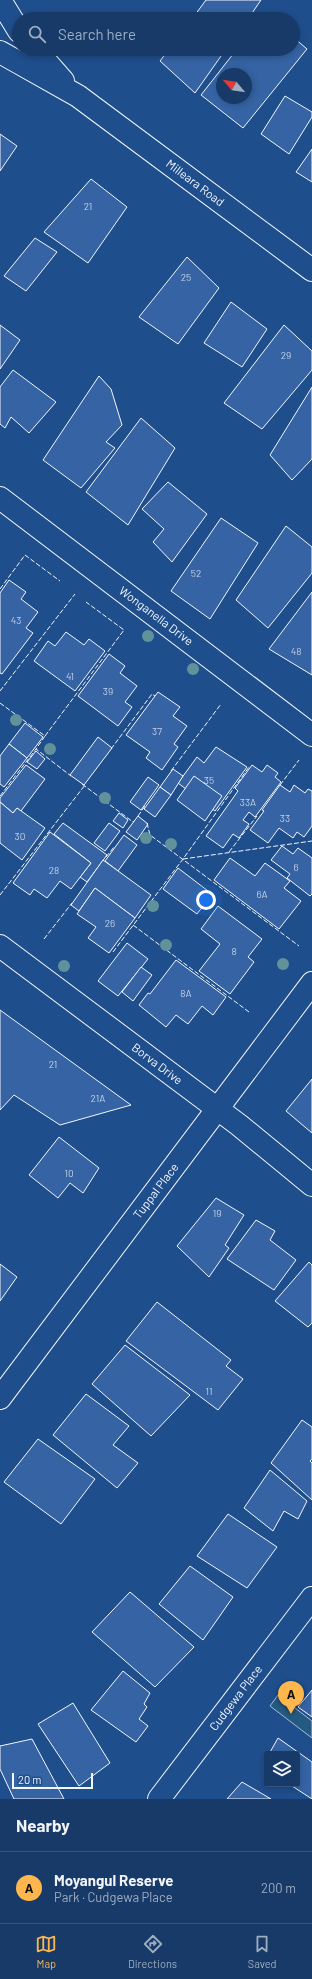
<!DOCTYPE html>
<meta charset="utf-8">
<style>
body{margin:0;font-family:Barlow,sans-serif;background:#244571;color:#f1f3f6}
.controls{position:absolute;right:12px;bottom:12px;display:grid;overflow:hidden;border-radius:4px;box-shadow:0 2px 6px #0003}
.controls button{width:36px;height:36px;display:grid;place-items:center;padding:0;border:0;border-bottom:1px solid #36547d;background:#173a69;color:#f1f3f6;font:20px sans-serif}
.compass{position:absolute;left:216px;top:68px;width:36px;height:36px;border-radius:50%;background:#173a69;box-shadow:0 2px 6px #0003;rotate:299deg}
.scale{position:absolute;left:12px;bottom:10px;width:81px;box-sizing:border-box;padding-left:4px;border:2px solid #f2f6ff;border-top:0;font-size:11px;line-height:14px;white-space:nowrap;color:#f2f6ff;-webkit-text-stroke:3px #1f4e8c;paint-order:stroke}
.you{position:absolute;left:206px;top:900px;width:14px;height:14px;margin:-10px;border:3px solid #fff;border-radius:50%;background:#1a73e8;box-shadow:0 0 0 6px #1a73e833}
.badge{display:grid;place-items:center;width:26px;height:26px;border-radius:50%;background:#ffb74d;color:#111;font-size:13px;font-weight:700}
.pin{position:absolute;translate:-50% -33px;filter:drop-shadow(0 1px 2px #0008)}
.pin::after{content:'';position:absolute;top:21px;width:14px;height:12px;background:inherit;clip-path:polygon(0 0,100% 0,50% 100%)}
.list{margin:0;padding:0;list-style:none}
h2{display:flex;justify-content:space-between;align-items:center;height:52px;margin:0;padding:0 16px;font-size:17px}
h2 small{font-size:13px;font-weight:400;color:#9eadc0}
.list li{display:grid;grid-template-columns:26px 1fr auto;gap:12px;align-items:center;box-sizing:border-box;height:72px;padding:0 16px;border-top:1px solid #36547d}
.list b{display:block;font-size:15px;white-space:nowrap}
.list p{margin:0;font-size:13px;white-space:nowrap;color:#9eadc0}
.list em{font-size:13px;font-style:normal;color:#9eadc0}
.icon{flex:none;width:22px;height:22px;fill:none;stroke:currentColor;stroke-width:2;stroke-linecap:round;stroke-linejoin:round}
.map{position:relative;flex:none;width:312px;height:1799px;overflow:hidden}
.search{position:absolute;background:#173a69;box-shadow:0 2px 6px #0003;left:12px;right:12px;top:12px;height:44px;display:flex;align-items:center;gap:10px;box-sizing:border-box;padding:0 14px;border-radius:22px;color:#9eadc0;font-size:15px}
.sheet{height:124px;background:#173a69}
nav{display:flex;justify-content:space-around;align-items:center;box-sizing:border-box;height:56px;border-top:1px solid #36547d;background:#173a69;font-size:11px;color:#9eadc0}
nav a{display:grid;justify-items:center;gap:2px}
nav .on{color:#ffb74d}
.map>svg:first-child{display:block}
.green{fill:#245a82;stroke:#a8bbd7}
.building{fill:#3563a3;stroke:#f2f6ff;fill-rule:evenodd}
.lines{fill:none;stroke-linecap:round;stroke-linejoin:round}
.minor-casing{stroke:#f2f6ff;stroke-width:24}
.major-casing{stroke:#f2f6ff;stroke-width:24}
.minor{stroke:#1f4e8c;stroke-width:22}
.major{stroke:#1f4e8c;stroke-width:22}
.fence{stroke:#f2f6ff;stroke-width:1;stroke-dasharray:5 2;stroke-linecap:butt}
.tree{fill:#61919a}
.labels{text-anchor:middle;stroke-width:3;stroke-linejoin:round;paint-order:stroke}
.number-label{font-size:10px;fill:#c3d1e8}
.street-label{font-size:12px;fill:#f2f6ff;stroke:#1f4e8c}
</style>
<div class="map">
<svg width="312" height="1799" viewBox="0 0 312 1799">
<rect width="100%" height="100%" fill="#1f4e8c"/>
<polygon class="green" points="278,1695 312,1721 312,1738 270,1706"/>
<g class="building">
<polygon points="206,0 261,0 248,19 192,19"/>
<path d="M293 37 307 49 243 128 201 95 237 49H293ZM222 74H246V98H222Z"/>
<polygon points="169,49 226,49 195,93 160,61"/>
<polygon points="285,96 312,112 312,117 289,154 261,134"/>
<polygon points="0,134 17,146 0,171"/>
<polygon points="312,149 312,182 296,172"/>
<polygon points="91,179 127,207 88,263 44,232"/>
<polygon points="35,238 57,252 26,291 4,276"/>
<polygon points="187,257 219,288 178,344 139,317"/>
<polygon points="231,302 267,329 242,367 204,343"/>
<polygon points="0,325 20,340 0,369"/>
<polygon points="284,325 312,351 312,370 262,429 224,403"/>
<polygon points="13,370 56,402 29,433 11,417 5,428 0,424 0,387"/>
<polygon points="99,376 111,389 122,425 106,442 115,448 81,488 43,460"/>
<polygon points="312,387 312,459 292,480 270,455"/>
<polygon points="141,418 175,448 128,525 86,492"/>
<polygon points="168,482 207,514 172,562 153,542 164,529 142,509"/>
<polygon points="221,518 258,543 210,619 171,591"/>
<polygon points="286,526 312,547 312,573 268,628 236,600"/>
<polygon points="9,580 26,592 21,599 38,612 26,628 33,633 2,674 0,673 0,593"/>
<polygon points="312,592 312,675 269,649"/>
<polygon points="66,632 84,645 89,639 105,651 75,691 34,661 48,641 55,646"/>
<polygon points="109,654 125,666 120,673 137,686 125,702 132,707 118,726 78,696"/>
<polygon points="158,692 180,707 173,716 187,726 174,744 178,747 162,770 146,758 150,752 126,735"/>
<polygon points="25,723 43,737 27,758 9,744"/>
<polygon points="98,737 112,748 84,785 70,775"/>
<polygon points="9,744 27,758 4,787 0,784 0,756"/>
<polygon points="216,747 247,767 215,811 178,783 197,757 204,763"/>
<polygon points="36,751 45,759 37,769 27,762"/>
<polygon points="26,765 45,779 21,811 17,808 13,813 0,802 0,798"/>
<polygon points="252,765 262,772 267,765 278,773 275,777 281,782 255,817 249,812 243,820 249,824 239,838 233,834 223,848 206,836 238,791 235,788"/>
<polygon points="173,769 183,776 171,795 160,787"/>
<polygon points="194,776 222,796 205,821 177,800"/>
<polygon points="148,777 159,785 141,810 130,802"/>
<polygon points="280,785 290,792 294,785 305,793 308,789 312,791 312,826 304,837 297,832 293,838 279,828 268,843 250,830 264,811 262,810"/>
<polygon points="160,787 171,795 155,817 144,809"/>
<polygon points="0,802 13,813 17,808 45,828 22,860 0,843"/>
<polygon points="119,813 128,820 123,828 113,821"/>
<polygon points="138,816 148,824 137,840 126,832"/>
<polygon points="63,823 107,855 87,882 80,877 91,863 54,834"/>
<polygon points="109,823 120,831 105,851 94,843"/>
<polygon points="50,832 91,863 71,889 60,881 47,898 34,889 30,895 13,883"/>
<polygon points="124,835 137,845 118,871 105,861"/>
<polygon points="282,846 293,854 298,848 312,858 312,894 310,896 287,878 290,874 271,860"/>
<polygon points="230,858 255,876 265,863 290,881 284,888 301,901 279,929 214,880"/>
<polygon points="103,860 151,895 135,918 95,888 79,911 71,905"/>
<polygon points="178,868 212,894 197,914 163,889"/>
<polygon points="95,888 135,918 109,953 88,938 96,927 77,914"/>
<polygon points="218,906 262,939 248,957 254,962 230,994 199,971 220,944 201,929"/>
<polygon points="127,943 148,959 118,996 98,981"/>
<polygon points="176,960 226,997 213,1015 202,1006 188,1024 176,1015 166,1027 139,1005 148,993 150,994"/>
<polygon points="141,967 152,975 133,1001 122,992"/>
<polygon points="0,1010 131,1105 60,1125 14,1095 0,1110"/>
<polygon points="312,1079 312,1133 286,1111"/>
<polygon points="59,1137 99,1168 83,1193 70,1183 58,1198 29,1175"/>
<polygon points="216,1198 244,1215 225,1245 229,1248 209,1277 177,1246"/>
<polygon points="256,1220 275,1231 270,1240 296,1260 274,1290 227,1259"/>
<polygon points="309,1262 312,1265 312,1323 308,1327 275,1301"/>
<polygon points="0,1264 17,1277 0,1301"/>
<polygon points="157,1302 231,1360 226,1366 243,1379 218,1410 126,1341"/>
<polygon points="125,1345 190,1395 151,1436 92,1384"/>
<polygon points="86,1394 129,1426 113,1445 138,1463 117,1488 53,1435"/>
<polygon points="302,1420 312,1427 312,1459 310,1461 312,1463 312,1500 271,1463"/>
<polygon points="38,1439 95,1479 61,1524 4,1482"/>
<polygon points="270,1470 307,1501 298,1519 284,1511 273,1531 244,1508"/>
<polygon points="228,1514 277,1547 247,1588 197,1556"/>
<polygon points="190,1566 233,1597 203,1640 159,1604"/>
<polygon points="130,1592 194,1647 155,1687 92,1632"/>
<polygon points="123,1671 150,1693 144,1704 147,1707 139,1719 148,1726 136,1742 91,1710"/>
<polygon points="312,1690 312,1717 298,1707"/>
<polygon points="73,1703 110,1763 79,1786 38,1724"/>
<polygon points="278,1738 312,1762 312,1799 289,1784 297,1784 297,1754 269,1754"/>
<polygon points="32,1739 64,1799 14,1799 0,1769 0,1746"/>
<polygon points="242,1782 271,1799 227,1799"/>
</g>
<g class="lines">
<defs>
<g id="minor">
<polyline points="0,498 312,735"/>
<polyline points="0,946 239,1125 312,1185"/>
<polyline points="0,1398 312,983"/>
<polyline points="159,1799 312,1598"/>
</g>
<g id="major">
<polyline points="0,0 19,31"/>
<polyline points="35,49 63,81"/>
<polyline points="0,52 78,96 312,270"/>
</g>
</defs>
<use href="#minor" class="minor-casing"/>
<use href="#major" class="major-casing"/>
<use href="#minor" class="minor"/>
<use href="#major" class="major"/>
<g class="fence">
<polyline points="0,589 25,555 60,581"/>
<polyline points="0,691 75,594"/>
<polyline points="0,703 45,736 36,749 71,776"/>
<polyline points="45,736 124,630 86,602"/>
<polyline points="111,749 152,694 155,696"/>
<polyline points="171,771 221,704"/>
<polyline points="82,784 133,822 135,820"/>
<polyline points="280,785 299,760"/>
<polyline points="0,796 36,749"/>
<polyline points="138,816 145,806"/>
<polyline points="147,823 150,835 299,946"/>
<polyline points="229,852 257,816"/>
<polyline points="106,857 114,847"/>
<polyline points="183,859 312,841"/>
<polyline points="0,895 85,785"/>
<polyline points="133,925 249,1012"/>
<polyline points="44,939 72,903"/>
<polyline points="113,952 183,859 249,767"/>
</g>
</g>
<g class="tree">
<circle cx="148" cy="636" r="6"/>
<circle cx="193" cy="669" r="6"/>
<circle cx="16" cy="720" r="6"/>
<circle cx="50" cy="749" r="6"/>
<circle cx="105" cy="798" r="6"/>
<circle cx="146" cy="838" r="6"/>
<circle cx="171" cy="844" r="6"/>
<circle cx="153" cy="906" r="6"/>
<circle cx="166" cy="945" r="6"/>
<circle cx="283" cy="964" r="6"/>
<circle cx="64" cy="966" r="6"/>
</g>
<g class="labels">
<g class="number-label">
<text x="88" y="210">21</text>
<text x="186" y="281">25</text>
<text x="286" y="359">29</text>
<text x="196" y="577">52</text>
<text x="16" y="624">43</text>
<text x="296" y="655">48</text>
<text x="70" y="680">41</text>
<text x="108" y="695">39</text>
<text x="157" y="735">37</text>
<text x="209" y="784">35</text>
<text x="248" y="806">33A</text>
<text x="285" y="822">33</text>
<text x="20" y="840">30</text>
<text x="296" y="871">6</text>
<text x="54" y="874">28</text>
<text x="262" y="898">6A</text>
<text x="110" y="927">26</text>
<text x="234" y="955">8</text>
<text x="186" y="997">8A</text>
<text x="53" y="1068">21</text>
<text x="98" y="1102">21A</text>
<text x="69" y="1177">10</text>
<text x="217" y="1217">19</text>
<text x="209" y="1395">11</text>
</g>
<g class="street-label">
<text transform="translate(195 183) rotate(37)" y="4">Milleara Road</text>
<text transform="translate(156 616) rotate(37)" y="4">Wonganella Drive</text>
<text transform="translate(157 1064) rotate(37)" y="4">Borva Drive</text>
<text transform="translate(156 1191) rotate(-53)" y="4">Tuppal Place</text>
<text transform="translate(236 1698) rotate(-53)" y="4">Cudgewa Place</text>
</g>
</g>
</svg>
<div class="controls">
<button><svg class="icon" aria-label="layers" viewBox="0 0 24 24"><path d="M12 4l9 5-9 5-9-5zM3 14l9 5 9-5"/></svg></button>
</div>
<svg class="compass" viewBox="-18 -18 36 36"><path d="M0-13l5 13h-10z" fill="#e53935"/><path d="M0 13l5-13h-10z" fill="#9eadc0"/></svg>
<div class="scale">20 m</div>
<div class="you"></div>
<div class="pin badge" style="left:291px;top:1714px">A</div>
<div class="search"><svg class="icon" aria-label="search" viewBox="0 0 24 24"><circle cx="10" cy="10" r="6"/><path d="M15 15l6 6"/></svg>Search here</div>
</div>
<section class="sheet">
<h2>Nearby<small></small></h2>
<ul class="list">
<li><span class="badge">A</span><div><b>Moyangul Reserve</b><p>Park · Cudgewa Place</p></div><em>200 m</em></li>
</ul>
</section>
<nav>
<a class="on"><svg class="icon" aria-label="map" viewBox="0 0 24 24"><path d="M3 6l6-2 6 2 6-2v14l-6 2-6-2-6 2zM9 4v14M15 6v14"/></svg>Map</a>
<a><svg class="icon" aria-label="directions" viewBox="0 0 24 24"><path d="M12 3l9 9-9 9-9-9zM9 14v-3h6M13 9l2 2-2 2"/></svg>Directions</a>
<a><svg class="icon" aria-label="saved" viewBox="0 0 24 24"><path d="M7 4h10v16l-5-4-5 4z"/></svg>Saved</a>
</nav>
